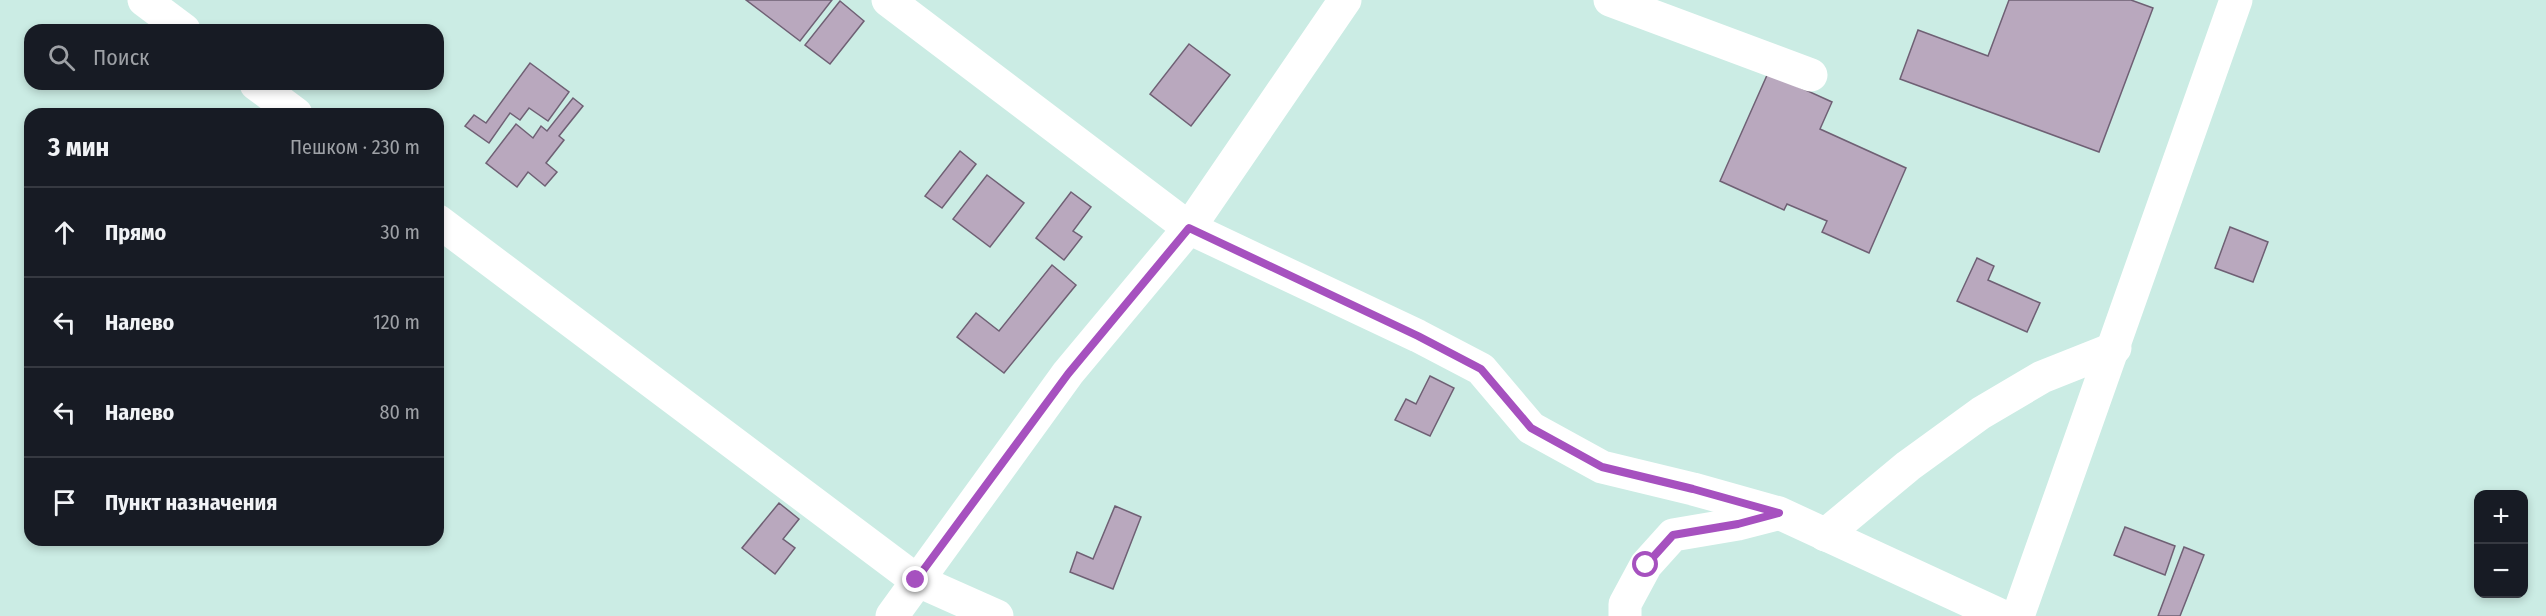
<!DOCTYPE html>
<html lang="ru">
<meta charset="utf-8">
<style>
body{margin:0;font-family:"Fira Sans Condensed",sans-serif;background:#242831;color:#f1f3f6}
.controls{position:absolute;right:18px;bottom:18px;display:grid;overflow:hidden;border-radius:12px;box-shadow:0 3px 9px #0003}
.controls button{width:54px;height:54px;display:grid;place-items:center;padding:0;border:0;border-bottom:2px solid #363941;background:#171b24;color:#f1f3f6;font:30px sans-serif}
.stop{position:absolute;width:18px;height:18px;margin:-14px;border:4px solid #a651bf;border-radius:50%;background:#fff}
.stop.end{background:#a651bf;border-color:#fff;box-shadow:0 2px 6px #0008}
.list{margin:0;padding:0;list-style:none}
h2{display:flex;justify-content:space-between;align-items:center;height:78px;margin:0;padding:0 24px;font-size:26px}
h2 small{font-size:20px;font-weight:400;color:#9ea1a6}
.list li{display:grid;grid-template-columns:39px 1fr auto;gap:18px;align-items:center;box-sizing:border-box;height:90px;padding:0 24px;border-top:2px solid #363941}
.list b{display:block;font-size:22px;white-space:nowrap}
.list em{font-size:20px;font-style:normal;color:#9ea1a6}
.icon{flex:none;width:33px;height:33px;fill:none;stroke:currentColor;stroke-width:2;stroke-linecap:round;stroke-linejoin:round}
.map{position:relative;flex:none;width:2546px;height:616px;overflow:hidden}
.search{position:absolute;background:#171b24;box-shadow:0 3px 9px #0003;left:24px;top:24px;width:420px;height:66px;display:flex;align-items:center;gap:15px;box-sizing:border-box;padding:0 21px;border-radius:18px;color:#9ea1a6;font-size:22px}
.panel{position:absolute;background:#171b24;box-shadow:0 3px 9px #0003;left:24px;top:108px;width:420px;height:438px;border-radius:18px}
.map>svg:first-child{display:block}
.building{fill:#b9a8be;stroke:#6f6074;stroke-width:1.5}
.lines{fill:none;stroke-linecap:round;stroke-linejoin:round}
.minor{stroke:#fff;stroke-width:33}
.route{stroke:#a651bf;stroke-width:8}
</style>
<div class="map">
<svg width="2546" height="616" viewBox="0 0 2546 616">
<rect width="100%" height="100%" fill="#cbece4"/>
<g class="building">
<polygon points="746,0 832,0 800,41"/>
<polygon points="2009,0 2131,0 2153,8 2099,152 1900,79 1918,30 1988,56"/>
<polygon points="840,1 864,21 830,64 805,45"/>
<polygon points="1189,44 1230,75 1191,126 1150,94"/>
<polygon points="530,63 569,92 548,121 529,108 520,120 510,113 489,143 465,126 474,115 486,123"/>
<polygon points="1768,73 1832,102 1820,129 1906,168 1869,253 1822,232 1827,221 1787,204 1784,210 1720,181"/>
<polygon points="573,98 583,106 559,136 564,140 546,163 557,172 545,186 528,172 517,187 486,163 516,124 533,138 541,126 547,131"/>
<polygon points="960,151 976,164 942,208 925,196"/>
<polygon points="987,175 1024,203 990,247 953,219"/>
<polygon points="1071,192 1091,207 1073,231 1082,237 1064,260 1036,238"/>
<polygon points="2230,227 2268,242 2253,282 2215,268"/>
<polygon points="1977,258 1994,266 1988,280 2040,303 2027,332 1957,301"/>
<polygon points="1052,265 1076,285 1004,373 957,337 976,313 999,331"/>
<polygon points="1430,376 1454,388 1430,436 1395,420 1406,399 1416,404"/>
<polygon points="779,503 799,519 783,539 795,548 775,574 742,548"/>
<polygon points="1115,506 1141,517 1113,589 1070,572 1077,552 1093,559"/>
<polygon points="2125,527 2175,546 2165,575 2114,555"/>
<polygon points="2184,547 2204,555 2180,616 2158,616"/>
</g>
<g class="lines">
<g class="minor">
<polyline points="144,0 184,30"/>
<polyline points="888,0 1189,228 1418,336 1481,369 1531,428 1602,467 1693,489 1779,513 2002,616"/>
<polyline points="1610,0 1811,75"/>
<polyline points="256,84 296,114"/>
<polyline points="438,221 916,580 997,616"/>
<polyline points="1825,535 1908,466 1981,413 2042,377 2115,348"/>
<polyline points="892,616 1068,373 1189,228 1345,0"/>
<polyline points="1625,616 1625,604 1646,565 1673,535 1738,524 1777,514"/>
<polyline points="2018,616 2236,0"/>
</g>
</g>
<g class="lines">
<polyline class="route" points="916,580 1068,374 1189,228 1418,336 1481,369 1531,428 1602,467 1693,489 1779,513 1738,524 1673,535 1646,565"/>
</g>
</svg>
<div class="controls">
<button>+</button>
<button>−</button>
</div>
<div class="stop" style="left:1646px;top:565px"></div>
<div class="stop end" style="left:916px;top:580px"></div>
<div class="search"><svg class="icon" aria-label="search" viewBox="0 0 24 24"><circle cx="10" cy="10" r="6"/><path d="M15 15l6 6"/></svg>Поиск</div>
<section class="panel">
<h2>3 мин<small>Пешком · 230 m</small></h2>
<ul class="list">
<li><svg class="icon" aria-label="ahead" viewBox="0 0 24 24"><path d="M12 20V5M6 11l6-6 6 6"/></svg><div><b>Прямо</b></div><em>30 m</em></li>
<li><svg class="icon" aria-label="left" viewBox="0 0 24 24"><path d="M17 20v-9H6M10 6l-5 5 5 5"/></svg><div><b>Налево</b></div><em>120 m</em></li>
<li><svg class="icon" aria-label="left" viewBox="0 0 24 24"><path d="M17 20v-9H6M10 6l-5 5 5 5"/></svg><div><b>Налево</b></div><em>80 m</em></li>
<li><svg class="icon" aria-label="arrive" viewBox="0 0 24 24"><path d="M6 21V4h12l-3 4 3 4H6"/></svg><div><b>Пункт назначения</b></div></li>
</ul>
</section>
</div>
